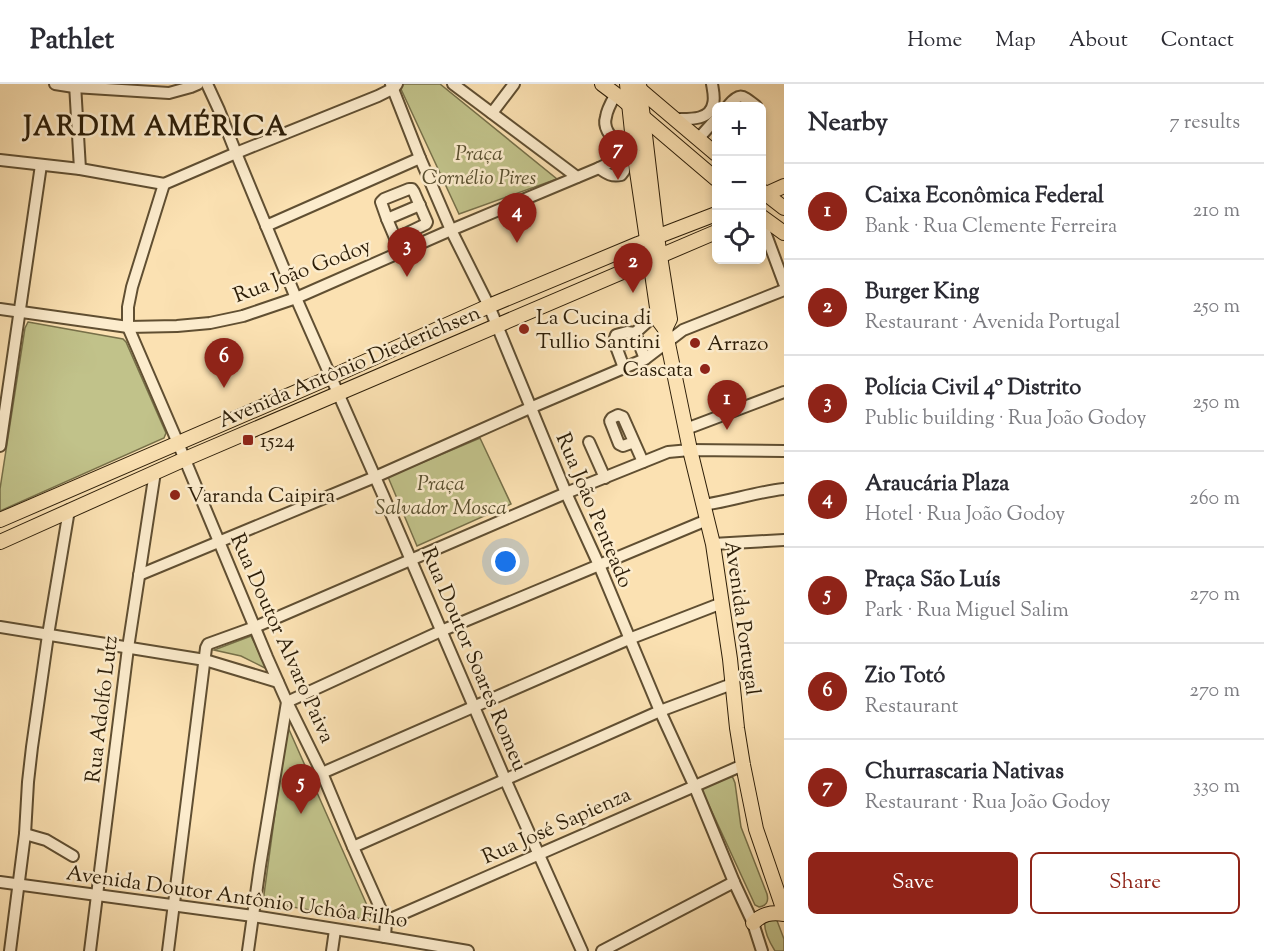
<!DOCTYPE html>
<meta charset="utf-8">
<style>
body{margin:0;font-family:"Sorts Mill Goudy",serif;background:#f2f2f3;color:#2b2b33}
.controls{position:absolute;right:18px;top:18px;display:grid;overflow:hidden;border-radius:9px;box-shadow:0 3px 9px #0003}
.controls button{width:54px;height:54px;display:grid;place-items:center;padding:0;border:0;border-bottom:2px solid #e1e1e2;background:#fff;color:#2b2b33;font:30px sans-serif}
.you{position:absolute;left:506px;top:478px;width:21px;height:21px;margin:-15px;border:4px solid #fff;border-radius:50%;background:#1a73e8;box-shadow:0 0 0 9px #1a73e833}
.badge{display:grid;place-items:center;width:39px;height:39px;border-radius:50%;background:#8f2418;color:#fff;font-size:20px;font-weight:700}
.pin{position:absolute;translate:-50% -50px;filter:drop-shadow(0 2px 3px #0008)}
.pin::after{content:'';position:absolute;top:32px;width:21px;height:18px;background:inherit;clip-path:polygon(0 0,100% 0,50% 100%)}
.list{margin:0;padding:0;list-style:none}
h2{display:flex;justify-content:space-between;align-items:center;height:78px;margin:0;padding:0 24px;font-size:26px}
h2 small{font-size:20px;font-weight:400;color:#7c7c81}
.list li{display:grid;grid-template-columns:39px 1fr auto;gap:18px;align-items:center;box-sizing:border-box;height:96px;padding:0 24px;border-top:2px solid #e1e1e2}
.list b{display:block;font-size:22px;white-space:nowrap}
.list p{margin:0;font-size:20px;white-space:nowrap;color:#7c7c81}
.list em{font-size:20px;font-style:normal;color:#7c7c81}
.actions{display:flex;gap:12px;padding:18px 24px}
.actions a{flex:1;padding:14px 0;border:2px solid #8f2418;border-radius:9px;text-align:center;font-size:21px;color:#8f2418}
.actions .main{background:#8f2418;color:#fff}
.icon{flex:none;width:33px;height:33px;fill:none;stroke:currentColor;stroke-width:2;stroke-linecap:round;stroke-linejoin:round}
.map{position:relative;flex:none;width:784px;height:867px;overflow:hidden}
header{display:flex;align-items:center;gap:36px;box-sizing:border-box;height:84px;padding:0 30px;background:#fff;border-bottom:2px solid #e1e1e2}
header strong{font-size:28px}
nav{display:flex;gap:33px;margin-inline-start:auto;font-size:21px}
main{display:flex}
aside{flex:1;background:#fff}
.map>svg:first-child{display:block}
.green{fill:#c1c28a;stroke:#777049;stroke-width:1.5}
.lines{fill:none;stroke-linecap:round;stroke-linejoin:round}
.minor-casing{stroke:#604f32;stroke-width:14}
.major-casing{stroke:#2d1e08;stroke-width:16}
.minor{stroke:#fceccd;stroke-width:10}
.major{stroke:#fbe1b2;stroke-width:14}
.poi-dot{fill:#8f2418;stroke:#fceccd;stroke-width:2}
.labels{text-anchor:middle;stroke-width:5;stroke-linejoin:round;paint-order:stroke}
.park-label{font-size:21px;font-style:italic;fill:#594f2f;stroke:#fceccd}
.street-label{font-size:21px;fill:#2d1e08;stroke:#fceccd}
.poi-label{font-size:21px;fill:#2d1e08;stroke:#fceccd;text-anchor:start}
.district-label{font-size:27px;font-weight:bold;letter-spacing:1.5px;fill:#2d1e08;stroke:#fceccd}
</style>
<header>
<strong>Pathlet</strong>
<nav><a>Home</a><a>Map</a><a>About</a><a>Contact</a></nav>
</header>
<main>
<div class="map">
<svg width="784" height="867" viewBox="0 0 784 867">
<rect width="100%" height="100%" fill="#fbe1b2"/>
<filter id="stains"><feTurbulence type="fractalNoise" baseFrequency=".00333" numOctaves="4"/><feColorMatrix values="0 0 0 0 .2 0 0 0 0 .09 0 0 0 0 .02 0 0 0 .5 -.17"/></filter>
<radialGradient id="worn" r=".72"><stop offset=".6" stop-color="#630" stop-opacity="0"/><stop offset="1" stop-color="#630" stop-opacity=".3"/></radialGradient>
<g class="green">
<polygon points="403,0 440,0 557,95 459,130 400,3"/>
<polygon points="28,238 123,255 126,258 166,349 164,354 0,427 0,405 25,244"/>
<polygon points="480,354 511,420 417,462 388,393"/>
<polygon points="251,552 267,585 241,572 214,566"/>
<polygon points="287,641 374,837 263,818"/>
<path d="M730 691 733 694 735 699 741 743 767 810C769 818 766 822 759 823L755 821 701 704Z"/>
<path d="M776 834 784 855V867H775C770 859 763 846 765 836Z"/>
</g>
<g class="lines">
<defs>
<g id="minor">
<polyline points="55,0 74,3 169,9 191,3 198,0"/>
<polyline points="75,0 80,85"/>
<polyline points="207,0 219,26 236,69 296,214 383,411 505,695 582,867"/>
<polyline points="391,0 420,74 451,146 489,222 566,409 599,481 660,627 694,701 734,798 753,839 762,867"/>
<polyline points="453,0 577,93"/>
<path d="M616 10C612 17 607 25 606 33 603 42 609 54 619 57 623 58 628 57 633 56"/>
<path d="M728 22C740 8 742 11 756 22"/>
<polyline points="492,29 514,0"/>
<path d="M675 35C688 35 710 37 713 20 715 14 713 6 712 0"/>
<polyline points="698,55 716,35"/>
<polyline points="0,76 80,85 164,100 236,69 378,12 394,4 397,0"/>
<path d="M599 84C607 90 612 93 621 91L624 87 623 73"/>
<polyline points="164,100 132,203 128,223 128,243 178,359 267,573 287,618 322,689 353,763 386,837 385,853"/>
<polyline points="387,135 420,121"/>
<polyline points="762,140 784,199"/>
<polyline points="266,142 420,74"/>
<polyline points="395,155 426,140 427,138 414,108 412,105 409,105 384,115 381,118 387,135 401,168"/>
<polyline points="0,225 128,243 177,242 210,239 243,232 296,214 451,146 599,84 634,67"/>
<polyline points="635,249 658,228"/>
<polyline points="616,263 637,255"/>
<polyline points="624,284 614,257 616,251 627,248 635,249 645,275"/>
<polyline points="686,345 784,308"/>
<polyline points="589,358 605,394"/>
<polyline points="634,358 623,362 619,360 610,337 612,334 618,331 623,333 643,378"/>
<polyline points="0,362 41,81"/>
<path d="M703 421C731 417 756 408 784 405"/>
<polyline points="713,460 784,456"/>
<polyline points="139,491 375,393 530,324 645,275 683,246 784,206"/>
<polyline points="0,543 205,576 278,598"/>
<polyline points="287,618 441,547 707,436"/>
<polyline points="322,689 629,555 722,519"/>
<polyline points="25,750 46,756 73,772"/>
<polyline points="353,763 660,627 732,600"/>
<polyline points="0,798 253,832 385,853 468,867"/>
<polyline points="386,837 743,681"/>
<polyline points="10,867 25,750 28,698 32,663 48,551 69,426"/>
<polyline points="90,867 128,564 155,388"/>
<polyline points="168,867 206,564 208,560 255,543 566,409 668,368 690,366 784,367"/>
<polyline points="248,867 260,782 287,618"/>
<polyline points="332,867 335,846"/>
<polyline points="602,867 734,798"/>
</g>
<g id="major">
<polyline points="602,0 622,15 716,95"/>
<polyline points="627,0 634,67 659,237 665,245 690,366 713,460 730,575 737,644 743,681 756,745 784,827"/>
<polyline points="639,0 657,153 670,235 665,245"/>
<polyline points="638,4 716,70"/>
<polyline points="762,107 784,124"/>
<polyline points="762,112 784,102"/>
<polyline points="762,133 784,149"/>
<polyline points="0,436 331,293 489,222 638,160 716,130"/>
<polyline points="0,458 185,375 716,148"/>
<path d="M753 839C762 830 771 828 784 830"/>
</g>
</defs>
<use href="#minor" class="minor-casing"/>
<use href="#major" class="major-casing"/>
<use href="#minor" class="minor"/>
<use href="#major" class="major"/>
</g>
<g class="poi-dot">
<circle cx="524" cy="245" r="6"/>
<circle cx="695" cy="259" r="6"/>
<circle cx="705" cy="285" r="6"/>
<rect x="242" y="350" width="12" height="12" rx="3"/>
<circle cx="175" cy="411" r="6"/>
</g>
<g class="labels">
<g class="park-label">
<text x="479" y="76">Praça<tspan x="479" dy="24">Cornélio Pires</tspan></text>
<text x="441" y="406">Praça<tspan x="441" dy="24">Salvador Mosca</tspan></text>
</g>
<g class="street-label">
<text transform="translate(302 186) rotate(-21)" y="7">Rua João Godoy</text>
<text transform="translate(349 282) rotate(-23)" y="7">Avenida Antônio Diederichsen</text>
<text transform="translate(595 426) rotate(67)" y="7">Rua João Penteado</text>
<text transform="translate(743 534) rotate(82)" y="7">Avenida Portugal</text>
<text transform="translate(283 554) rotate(66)" y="7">Rua Doutor Alvaro Paiva</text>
<text transform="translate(475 575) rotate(67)" y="7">Rua Doutor Soares Romeu</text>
<text transform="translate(101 625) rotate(-83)" y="7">Rua Adolfo Lutz</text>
<text transform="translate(556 741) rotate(-24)" y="7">Rua José Sapienza</text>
<text transform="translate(237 812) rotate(8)" y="7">Avenida Doutor Antônio Uchôa Filho</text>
</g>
<g class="poi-label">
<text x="536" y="240">La Cucina di<tspan x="536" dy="24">Tullio Santini</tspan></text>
<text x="707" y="266">Arrazo</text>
<text x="693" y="292" text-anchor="end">Cascata</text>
<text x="260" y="363">1524</text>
<text x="187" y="418">Varanda Caipira</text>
</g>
<g class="district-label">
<text x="156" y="51">JARDIM AMÉRICA</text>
</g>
</g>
<rect width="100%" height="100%" filter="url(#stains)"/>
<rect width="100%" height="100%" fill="url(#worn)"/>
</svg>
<div class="controls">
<button>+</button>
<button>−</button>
<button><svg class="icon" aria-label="locate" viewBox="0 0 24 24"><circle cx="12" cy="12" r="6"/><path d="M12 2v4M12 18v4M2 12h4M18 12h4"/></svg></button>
</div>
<div class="you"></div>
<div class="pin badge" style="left:727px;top:346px">1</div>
<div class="pin badge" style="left:633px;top:209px">2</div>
<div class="pin badge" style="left:407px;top:193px">3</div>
<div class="pin badge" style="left:517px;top:159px">4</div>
<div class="pin badge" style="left:301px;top:730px">5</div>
<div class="pin badge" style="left:224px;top:304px">6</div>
<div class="pin badge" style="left:618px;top:96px">7</div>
</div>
<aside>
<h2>Nearby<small>7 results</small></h2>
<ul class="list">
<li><span class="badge">1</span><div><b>Caixa Econômica Federal</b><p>Bank · Rua Clemente Ferreira</p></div><em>210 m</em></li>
<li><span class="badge">2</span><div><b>Burger King</b><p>Restaurant · Avenida Portugal</p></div><em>250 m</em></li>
<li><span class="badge">3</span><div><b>Polícia Civil 4º Distrito</b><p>Public building · Rua João Godoy</p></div><em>250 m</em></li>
<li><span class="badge">4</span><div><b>Araucária Plaza</b><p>Hotel · Rua João Godoy</p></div><em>260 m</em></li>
<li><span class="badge">5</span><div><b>Praça São Luís</b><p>Park · Rua Miguel Salim</p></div><em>270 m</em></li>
<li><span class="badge">6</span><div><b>Zio Totó</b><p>Restaurant</p></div><em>270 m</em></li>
<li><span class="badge">7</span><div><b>Churrascaria Nativas</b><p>Restaurant · Rua João Godoy</p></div><em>330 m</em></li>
</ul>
<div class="actions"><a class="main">Save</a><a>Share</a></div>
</aside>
</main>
